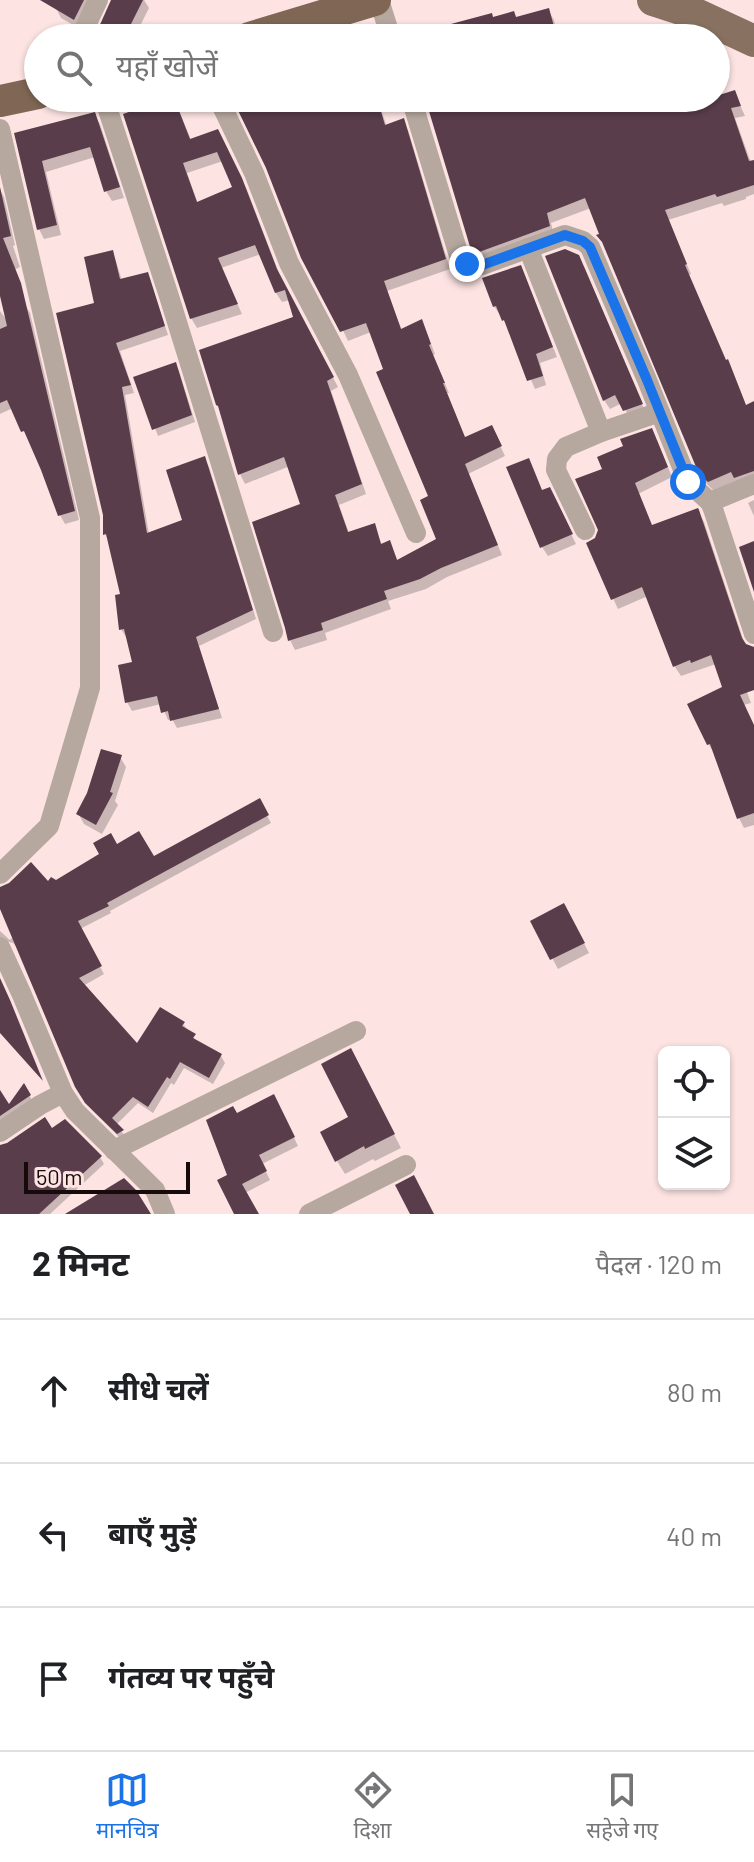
<!DOCTYPE html>
<html lang="hi">
<meta charset="utf-8">
<style>
body{margin:0;font-family:Barlow,"Noto Sans Devanagari",sans-serif;background:#f6f6f6;color:#202124}
.controls{position:absolute;right:24px;bottom:24px;display:grid;overflow:hidden;border-radius:12px;box-shadow:0 2px 6px #0004}
.controls button{width:72px;height:72px;display:grid;place-items:center;padding:0;border:0;border-bottom:2px solid #e0e0e0;background:#fff;color:#202124;font:40px sans-serif}
.scale{position:absolute;left:24px;bottom:20px;width:166px;box-sizing:border-box;padding-left:8px;border:4px solid #170a0a;border-top:0;font-size:22px;line-height:28px;white-space:nowrap;color:#170a0a;-webkit-text-stroke:6px #fde4e3;paint-order:stroke}
.stop{position:absolute;width:24px;height:24px;margin:-18px;border:6px solid #1a73e8;border-radius:50%;background:#fff}
.stop.end{background:#1a73e8;border-color:#fff;box-shadow:0 2px 8px #0008}
.list{margin:0;padding:0;list-style:none}
h2{display:flex;justify-content:space-between;align-items:center;height:104px;margin:0;padding:0 32px;font-size:34px}
h2 small{font-size:26px;font-weight:400;color:#757577}
.list li{display:grid;grid-template-columns:52px 1fr auto;gap:24px;align-items:center;box-sizing:border-box;height:144px;padding:0 32px;border-top:2px solid #e0e0e0}
.list b{display:block;font-size:30px;white-space:nowrap}
.list em{font-size:26px;font-style:normal;color:#757577}
.icon{flex:none;width:44px;height:44px;fill:none;stroke:currentColor;stroke-width:2;stroke-linecap:round;stroke-linejoin:round}
.map{position:relative;flex:none;width:754px;height:1214px;overflow:hidden}
.search{position:absolute;background:#fff;box-shadow:0 2px 6px #0004;left:24px;right:24px;top:24px;height:88px;display:flex;align-items:center;gap:20px;box-sizing:border-box;padding:0 28px;border-radius:44px;color:#757577;font-size:30px}
.sheet{height:536px;background:#fff}
nav{display:flex;justify-content:space-around;align-items:center;box-sizing:border-box;height:112px;border-top:2px solid #e0e0e0;background:#fff;font-size:22px;color:#757577}
nav a{display:grid;justify-items:center;gap:4px}
nav .on{color:#1a73e8}
.map>svg:first-child{display:block}
.shadow{fill:#0003;fill-rule:evenodd}
.building{fill:#593d4b;fill-rule:evenodd}
.lines{fill:none;stroke-linecap:round;stroke-linejoin:round}
.minor{stroke:#b6a89f;stroke-width:20}
.primary{stroke:#887160;stroke-width:32}
.trunk{stroke:#806755;stroke-width:32}
.route{stroke:#1a73e8;stroke-width:10}
</style>
<div class="map">
<svg width="754" height="1214" viewBox="0 0 754 1214">
<rect width="100%" height="100%" fill="#fde4e3"/>
<g class="shadow">
<polygon points="61,0 94,0 80,29 61,18 56,8"/>
<polygon points="124,0 144,0 149,8 134,38 97,38"/>
<polygon points="548,10 554,20 558,38 414,38 436,30 493,19 517,19"/>
<polygon points="338,33 340,38 325,38 325,37"/>
<polygon points="734,92 745,116 735,118 754,171 754,194 746,197 746,199 724,206 722,203 668,220 691,274 688,275 746,407 754,404 754,483 714,491 707,484 701,474 591,208 551,223 554,236 479,259 473,249 427,98 561,98 564,107 595,98 688,98 690,107"/>
<path d="M234 98H377L387 127 403 121 408 130 450 269 387 291 402 331H426L435 354 433 355 449 393H447L465 439 496 437 505 456 468 474 502 555 447 577 426 589 388 601 391 609 325 633 327 640 295 650 290 640 303 506 290 466 245 484 240 474 222 411 296 319 290 300 282 302 276 293 261 254 221 268 242 314 197 328 191 318 178 108 191 140 217 131 247 190 282 281 338 387 331 391 366 494 339 505 349 533 374 526 382 545 390 543 398 561 438 540 430 498 371 332 348 341ZM223 161 234 188 198 204 187 173Z"/>
<polygon points="94,114 100,124 124,198 112,201 106,191 95,157 46,172 61,235 44,239 39,229 17,134"/>
<polygon points="0,190 4,197 15,245 13,246 20,267 6,274 0,264"/>
<polygon points="112,252 116,261 122,281 151,283 168,335 120,351 134,393 125,395 149,534 185,521 204,458 209,467 256,619 199,646 222,718 177,728 172,719 168,720 161,704 132,711 127,702 135,664 128,637 126,637 121,629 123,596 110,543 105,534 96,304"/>
<polygon points="584,266 646,414 630,419 622,403 610,409 604,400"/>
<polygon points="525,276 557,357 540,363 546,385 535,389 509,329 501,315 500,315 494,306"/>
<polygon points="25,305 30,313 79,520 65,524 60,515 43,470 13,408 0,414 0,311 6,319"/>
<polygon points="175,364 179,371 195,422 158,436 136,378"/>
<polygon points="657,440 672,477 638,494 652,527 698,511 704,522 745,645 754,648 754,673 742,678 751,703 744,705 754,727 754,825 744,828 739,818 715,754 709,745 690,705 725,688 716,664 681,676 675,667 648,596 618,609 588,544 597,539 600,530 604,470"/>
<polygon points="542,492 554,499 576,544 548,556 542,547"/>
<polygon points="754,500 754,516 748,503"/>
<polygon points="120,757 126,767 115,801 118,805 102,834 84,824 78,813"/>
<polygon points="259,801 271,823 110,911 111,913 80,929 104,974 83,986 137,1046 183,1024 198,1043 221,1056 225,1063 213,1084 184,1068 174,1085 171,1083 153,1113 138,1103 116,1125 127,1138 122,1140 92,1110 81,1095 16,946 13,943 6,941 0,942 0,931 10,940 27,921 48,884 55,883 116,846 153,859"/>
<polygon points="570,916 589,953 558,969 533,922"/>
<polygon points="358,1064 401,1148 375,1161 373,1159 345,1174 337,1161 351,1118"/>
<polygon points="24,1087 34,1103 0,1128 0,1096 9,1107"/>
<polygon points="278,1105 298,1146 262,1164 270,1180 245,1193 257,1214 236,1214 230,1176 236,1115"/>
<polygon points="51,1130 100,1157 104,1164 50,1214 0,1214 0,1147"/>
</g>
<g class="building">
<polygon points="40,0 84,0 74,20"/>
<polygon points="111,0 143,0 124,38 94,38"/>
<polygon points="549,8 557,38 422,38 421,32 492,13 493,17 514,11 516,17"/>
<polygon points="735,90 741,106 731,108 749,161 754,160 754,185 717,197 715,194 665,210 687,264 685,265 726,360 728,359 746,405 754,401 754,471 734,478 731,472 708,482 699,474 602,242 596,235 599,234 585,198 547,213 550,226 479,252 471,250 425,98 556,98 558,106 588,98 687,98 689,105 710,98 716,98 716,96"/>
<path d="M169 98H174L190 139 218 129 242 178 277 269 334 377 327 381 362 484 335 495 348 532 375 523 381 544 390 540 397 560 436 539 420 500 428 496 376 372 383 369 366 323 340 332 301 258 266 168 232 98H377L385 125 404 118 446 259 384 281 401 329 422 319 431 344 429 345 445 383H443L465 437 492 425 502 446 465 464 498 545 441 568 420 579 384 591 387 599 321 623 323 630 288 641 285 628 252 522 300 504 284 457 238 475 218 406 216 405 199 350 293 317 285 290 275 293 255 245 218 258 238 304 190 319 123 114ZM217 152 232 187 197 202 183 163Z"/>
<polygon points="95,112 120,187 104,192 90,147 42,161 57,225 37,230 14,133"/>
<polygon points="0,187 11,236 3,238 21,283 75,511 58,516 41,470 24,431 21,432 7,400 0,403 0,329 7,326 0,296"/>
<polygon points="565,249 579,255 643,404 623,411 615,395 603,401 545,256"/>
<polygon points="113,250 120,279 148,272 165,326 116,343 131,385 122,387 147,533 182,520 166,470 205,456 253,610 196,637 219,709 170,721 168,711 161,713 157,696 125,703 118,665 132,662 124,629 119,630 115,595 120,594 106,534 103,535 103,515 56,313 94,303 84,257"/>
<polygon points="521,265 553,347 536,354 543,376 527,381 504,320 502,321 496,306 493,307 482,278"/>
<polygon points="176,362 192,415 152,430 133,377"/>
<polygon points="652,428 668,467 635,483 652,525 698,508 699,510 742,638 746,644 754,647 754,690 740,695 754,725 754,813 737,819 710,744 707,745 687,704 722,687 711,655 691,663 690,660 673,667 642,587 611,600 586,543 595,538 598,530 575,479 602,469 597,457 623,446 620,439"/>
<polygon points="529,458 542,490 550,487 573,534 540,548 506,467"/>
<polygon points="754,541 754,592 739,547"/>
<polygon points="101,749 122,755 110,792 113,793 96,825 76,814 87,793"/>
<polygon points="260,798 269,815 107,903 109,906 78,921 102,966 79,978 137,1043 160,1007 185,1022 182,1026 196,1034 193,1038 222,1054 209,1078 180,1062 170,1079 167,1077 148,1107 133,1097 112,1118 124,1130 117,1134 85,1103 75,1087 0,909 0,887 9,883 31,862 48,881 51,877 56,880 99,854 93,843 111,833 117,844 139,831 154,856"/>
<polygon points="564,903 585,943 550,960 530,921"/>
<polygon points="0,978 10,1000 43,1081 0,1033"/>
<polygon points="351,1048 395,1134 365,1149 364,1146 335,1162 320,1132 348,1117 321,1064"/>
<polygon points="24,1083 31,1095 0,1116 0,1090 9,1104"/>
<polygon points="274,1094 295,1137 259,1155 267,1171 242,1184 259,1214 234,1214 217,1180 227,1175 206,1120 233,1106 237,1113"/>
<polygon points="45,1117 52,1128 65,1119 102,1156 39,1214 0,1214 0,1145 7,1143"/>
<polygon points="414,1175 434,1214 410,1214 395,1185"/>
<polygon points="124,1178 136,1190 151,1214 65,1214"/>
</g>
<g class="lines">
<g class="minor">
<polyline points="379,0 391,38"/>
<polyline points="80,38 98,0"/>
<polyline points="104,98 168,293 273,632"/>
<polyline points="218,98 254,173 289,263 348,375 416,533"/>
<polyline points="411,98 460,259 475,266 482,265 565,235 583,241 590,247 647,380 688,482 710,502 713,509 754,634"/>
<polyline points="0,129 90,518 90,688 49,826 0,874"/>
<polyline points="528,248 601,432"/>
<polyline points="710,502 754,484"/>
<polyline points="585,530 556,470 557,459 566,447 601,432 660,412"/>
<polyline points="0,947 22,995 63,1093 75,1111 155,1190 165,1214"/>
<polyline points="0,1132 40,1105 63,1093"/>
<polyline points="114,1150 356,1031"/>
<polyline points="309,1214 406,1165"/>
</g>
<polyline class="primary" points="653,0 696,14 754,41"/>
<g class="trunk">
<polyline points="249,38 375,0"/>
<polyline points="0,101 38,93"/>
</g>
</g>
<g class="lines">
<polyline class="route" points="467,264 475,266 482,265 565,235 583,241 590,247 647,380 688,482"/>
</g>
</svg>
<div class="controls">
<button><svg class="icon" aria-label="locate" viewBox="0 0 24 24"><circle cx="12" cy="12" r="6"/><path d="M12 2v4M12 18v4M2 12h4M18 12h4"/></svg></button>
<button><svg class="icon" aria-label="layers" viewBox="0 0 24 24"><path d="M12 4l9 5-9 5-9-5zM3 14l9 5 9-5"/></svg></button>
</div>
<div class="scale">50 m</div>
<div class="stop" style="left:688px;top:482px"></div>
<div class="stop end" style="left:467px;top:264px"></div>
<div class="search"><svg class="icon" aria-label="search" viewBox="0 0 24 24"><circle cx="10" cy="10" r="6"/><path d="M15 15l6 6"/></svg>यहाँ खोजें</div>
</div>
<section class="sheet">
<h2>2 मिनट<small>पैदल · 120 m</small></h2>
<ul class="list">
<li><svg class="icon" aria-label="ahead" viewBox="0 0 24 24"><path d="M12 20V5M6 11l6-6 6 6"/></svg><div><b>सीधे चलें</b></div><em>80 m</em></li>
<li><svg class="icon" aria-label="left" viewBox="0 0 24 24"><path d="M17 20v-9H6M10 6l-5 5 5 5"/></svg><div><b>बाएँ मुड़ें</b></div><em>40 m</em></li>
<li><svg class="icon" aria-label="arrive" viewBox="0 0 24 24"><path d="M6 21V4h12l-3 4 3 4H6"/></svg><div><b>गंतव्य पर पहुँचे</b></div></li>
</ul>
</section>
<nav>
<a class="on"><svg class="icon" aria-label="map" viewBox="0 0 24 24"><path d="M3 6l6-2 6 2 6-2v14l-6 2-6-2-6 2zM9 4v14M15 6v14"/></svg>मानचित्र</a>
<a><svg class="icon" aria-label="directions" viewBox="0 0 24 24"><path d="M12 3l9 9-9 9-9-9zM9 14v-3h6M13 9l2 2-2 2"/></svg>दिशा</a>
<a><svg class="icon" aria-label="saved" viewBox="0 0 24 24"><path d="M7 4h10v16l-5-4-5 4z"/></svg>सहेजे गए</a>
</nav>
